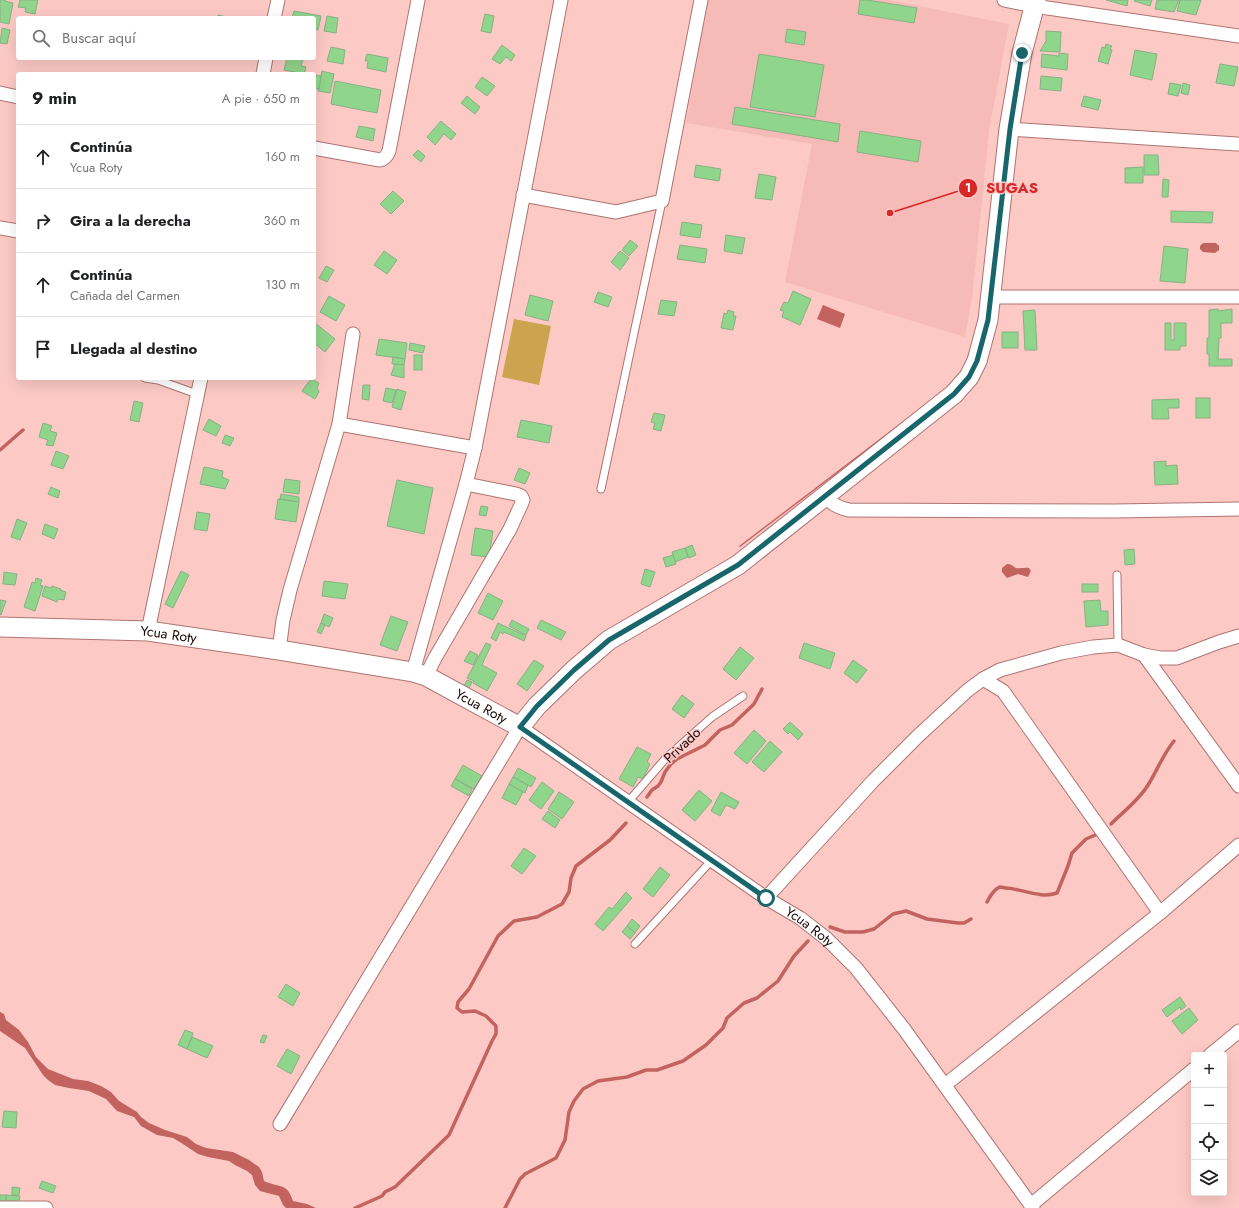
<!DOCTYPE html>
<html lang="es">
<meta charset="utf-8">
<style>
body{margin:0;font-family:Jost,sans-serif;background:#f2f2f2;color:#202124}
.controls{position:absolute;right:12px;bottom:12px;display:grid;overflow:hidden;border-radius:4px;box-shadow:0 4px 16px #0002}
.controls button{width:36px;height:36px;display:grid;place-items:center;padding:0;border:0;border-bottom:1px solid #e0e0e0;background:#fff;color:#202124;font:20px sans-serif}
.stop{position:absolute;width:12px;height:12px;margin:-9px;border:3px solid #18666c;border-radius:50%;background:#fff}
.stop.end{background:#18666c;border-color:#fff;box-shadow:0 1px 4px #0008}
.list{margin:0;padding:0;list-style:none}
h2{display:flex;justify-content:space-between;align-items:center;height:52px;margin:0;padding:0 16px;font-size:17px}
h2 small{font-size:13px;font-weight:400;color:#757577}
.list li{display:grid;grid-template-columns:26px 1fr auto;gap:12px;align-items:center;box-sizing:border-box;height:64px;padding:0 16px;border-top:1px solid #e0e0e0}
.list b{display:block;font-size:15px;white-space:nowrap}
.list p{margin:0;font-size:13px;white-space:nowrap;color:#757577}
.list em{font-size:13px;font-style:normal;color:#757577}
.icon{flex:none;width:22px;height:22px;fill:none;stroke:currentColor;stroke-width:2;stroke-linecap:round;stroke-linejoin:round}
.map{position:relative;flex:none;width:1239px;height:1208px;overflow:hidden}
.search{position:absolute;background:#fff;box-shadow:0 4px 16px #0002;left:16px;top:16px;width:300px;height:44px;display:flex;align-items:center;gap:10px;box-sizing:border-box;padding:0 14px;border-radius:4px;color:#757577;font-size:15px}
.panel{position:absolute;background:#fff;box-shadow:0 4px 16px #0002;left:16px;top:72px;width:300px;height:308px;border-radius:4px}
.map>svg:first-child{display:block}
.built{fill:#f6bbb7}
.green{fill:#cca34e}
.water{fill:#c26360}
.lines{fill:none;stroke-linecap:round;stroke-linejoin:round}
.stream{stroke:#c26360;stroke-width:3.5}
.building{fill:#90d58c;stroke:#88b085}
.lane-casing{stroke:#af7471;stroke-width:9}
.street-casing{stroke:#af7471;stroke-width:15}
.secondary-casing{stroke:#af7471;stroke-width:21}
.lane{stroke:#fff;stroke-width:7}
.street{stroke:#fff;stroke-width:13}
.secondary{stroke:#fff;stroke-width:19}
.route{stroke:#18666c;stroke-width:5}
.labels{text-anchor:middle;stroke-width:3;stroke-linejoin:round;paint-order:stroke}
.street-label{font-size:14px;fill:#1b0707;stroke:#fdc9c5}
.leader{fill:none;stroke:#d62828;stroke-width:1.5}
.callout-dot{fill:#d62828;stroke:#fdc9c5;stroke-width:1.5}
.mark-label{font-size:12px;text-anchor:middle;font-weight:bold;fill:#fff}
.callout-label{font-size:15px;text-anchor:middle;font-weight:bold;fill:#d62828;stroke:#fdc9c5;stroke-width:3;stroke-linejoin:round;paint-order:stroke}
</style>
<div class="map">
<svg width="1239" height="1208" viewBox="0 0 1239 1208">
<rect width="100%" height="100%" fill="#fdc9c5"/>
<polygon class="built" points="708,0 888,0 1009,24 989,131 972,299 965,337 785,282 812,144 686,123"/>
<polygon class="green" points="514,319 551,326 539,385 502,377"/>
<g class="water">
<polygon points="994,181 978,331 969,358 967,357 977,332"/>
<polygon points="1203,243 1216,243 1219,246 1219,250 1215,253 1203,252 1200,249 1200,246"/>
<polygon points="823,305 845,314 840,328 817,319"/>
<polygon points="963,367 964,368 958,381 945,391 740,547 739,546 944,390 956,380"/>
<path d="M1007 564C1012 564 1012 566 1016 568 1020 569 1025 567 1029 568L1031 571 1028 577 1018 574 1007 578 1002 572V568Z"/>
<path d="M0 1012 4 1014 6 1020 19 1030 28 1042 36 1057 48 1069 73 1079 88 1081 101 1086 111 1092 119 1101 137 1112 141 1117 149 1123 165 1130 187 1137 196 1144 206 1148 233 1152 249 1160 259 1167 262 1172 264 1181C279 1188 287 1182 293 1201L307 1204 316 1208H286L283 1205 279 1196 260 1191 255 1185 252 1175 247 1171 235 1165 229 1161 208 1157 198 1154 183 1144 173 1138 157 1135 141 1126 134 1117 117 1111 106 1099 89 1091 69 1088 55 1085 48 1080 43 1075 25 1048 0 1031Z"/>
</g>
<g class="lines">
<g class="stream">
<polyline points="0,450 23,430"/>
<polyline points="647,797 652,790 658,786 661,782 665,772 671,764 677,759 705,745 720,730 732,725 754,704 762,689"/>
<path d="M1111 824C1124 811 1139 800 1148 785 1158 769 1162 756 1174 741"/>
<path d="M987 902C990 896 994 889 1000 887 1002 887 1004 888 1006 888 1023 889 1041 899 1057 893L1068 866 1072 853 1086 839 1100 833"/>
<polyline points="830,927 845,932 863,932 874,929 893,914 906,911 927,919 958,923 964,923 971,919"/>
<polyline points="355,1208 382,1196 385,1192 395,1187 449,1135 492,1041 496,1034 496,1026 486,1016 475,1011 462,1012 457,1008 458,1002 469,989 498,936 514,921 537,917 562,904 569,892 571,878 576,866 610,840 626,823"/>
<polyline points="505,1208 520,1179 525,1174 556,1158 565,1140 569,1112 574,1101 583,1089 598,1081 627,1077 646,1070 657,1070 683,1061 706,1045 723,1028 727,1018 744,1003 757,998 778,981 794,956 808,941"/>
</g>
</g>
<g class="building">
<polygon points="0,0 5,0 5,1 13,3 9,24 0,22"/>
<polygon points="20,0 38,0 35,14 25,12 26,8 18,7"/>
<polygon points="860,0 867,0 917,8 914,23 858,14"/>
<polygon points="1106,0 1128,0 1127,6"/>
<polygon points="1135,0 1152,0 1150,6 1134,1"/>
<polygon points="1157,0 1179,0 1174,12 1155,9"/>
<polygon points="1180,0 1201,0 1196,15 1177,11"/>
<polygon points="294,11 321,16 318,30 314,29 314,18 292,18"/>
<polygon points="485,14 494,16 491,33 481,31"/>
<polygon points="218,15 231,18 218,18"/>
<polygon points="327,16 338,18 336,33 324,31"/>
<polygon points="2,28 10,30 7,44 0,43"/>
<polygon points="787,29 806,32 804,45 785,42"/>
<polygon points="1046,31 1061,32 1060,52 1040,51 1046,41"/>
<polygon points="1106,44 1112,46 1110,49 1112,50 1108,64 1098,61 1102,47 1105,48"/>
<polygon points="502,45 515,55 511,61 506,57 500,64 492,59"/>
<polygon points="331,47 345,50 343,64 327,61"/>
<polygon points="1135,50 1157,54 1152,80 1130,75"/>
<polygon points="1059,53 1068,54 1067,70 1041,67 1042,54 1059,56"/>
<polygon points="367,54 388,58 386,72 367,68 368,61 365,61"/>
<polygon points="759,54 824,65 815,117 750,107"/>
<polygon points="287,58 296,58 303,60 301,66 306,67 304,74 284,70"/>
<polygon points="1220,64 1238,67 1234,86 1216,83"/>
<polygon points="322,71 334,74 330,93 318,91"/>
<polygon points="316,75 321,76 319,89 314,88"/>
<polygon points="1041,76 1062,78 1061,91 1040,89"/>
<polygon points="482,77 495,86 487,96 475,87"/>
<polygon points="335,81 381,90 377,113 331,104"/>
<polygon points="1170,83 1181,85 1178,96 1168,94"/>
<polygon points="1183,83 1190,85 1188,95 1181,93"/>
<polygon points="467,96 480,107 475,114 461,103"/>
<polygon points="1084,96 1101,100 1098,110 1081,106"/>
<polygon points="735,107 840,124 838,142 732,124"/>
<polygon points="441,121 456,134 451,140 444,134 435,145 427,137"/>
<polygon points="359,126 375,129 373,141 356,137"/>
<polygon points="860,131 921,141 918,162 857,152"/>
<polygon points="418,150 425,156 421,162 413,155"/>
<polygon points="1144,155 1158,155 1159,175 1144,175"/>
<polygon points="696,165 721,169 719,181 694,177"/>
<polygon points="1143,167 1143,183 1125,183 1125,168"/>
<polygon points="759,174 776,177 772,200 755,198"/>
<polygon points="1163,179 1169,180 1168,197 1162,197"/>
<polygon points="393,191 404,201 391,214 380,204"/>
<polygon points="1171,211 1213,212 1212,223 1171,222"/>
<polygon points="682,222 702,225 700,238 680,235"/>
<polygon points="726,235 745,238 742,254 724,251"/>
<polygon points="630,240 638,246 629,256 622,250"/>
<polygon points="680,245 707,249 705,263 677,259"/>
<polygon points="1164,246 1188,249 1185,283 1160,281"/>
<polygon points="384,251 397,260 387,274 374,265"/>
<polygon points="620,251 629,258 620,270 611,262"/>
<polygon points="326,266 334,270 327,282 319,278"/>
<polygon points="793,291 811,299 800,325 782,317 784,311 780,310 784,302 788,303"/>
<polygon points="598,292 612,297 608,307 594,302"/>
<polygon points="530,295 553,301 548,321 525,315"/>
<polygon points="329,296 345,305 336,321 320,312"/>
<polygon points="661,300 677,302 674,316 658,314"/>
<polygon points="1218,309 1218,311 1232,309 1232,323 1221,323 1221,338 1219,338 1218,359 1232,359 1232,366 1209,366 1209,354 1207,354 1207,338 1209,338 1209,310"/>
<polygon points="728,310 734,312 733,316 736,316 733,330 721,328 724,313 727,314"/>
<polygon points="1035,310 1037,350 1025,350 1023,311"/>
<polygon points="315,323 335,339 325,352 314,343 314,325"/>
<polygon points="1165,323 1171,323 1171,340 1174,340 1174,323 1186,323 1186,346 1180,346 1180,350 1165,350"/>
<rect x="1002" y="332" width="16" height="16"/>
<polygon points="379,339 407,343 405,359 376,355"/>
<polygon points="410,343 425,346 423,353 409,350"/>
<rect x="414" y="355" width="8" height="15"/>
<polygon points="393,357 405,359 404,365 392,364"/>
<polygon points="395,364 404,365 404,378 391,375"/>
<polygon points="311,379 319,383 317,388 319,392 315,399 302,391"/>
<polygon points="363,385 370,385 369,400 362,399"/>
<polygon points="386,388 396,390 392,403 383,401"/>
<polygon points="397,389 406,392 401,410 392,407"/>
<rect x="1196" y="398" width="14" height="20"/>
<polygon points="1179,399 1179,408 1168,408 1169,419 1152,419 1152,400"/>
<polygon points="134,401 143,403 139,422 130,420"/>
<polygon points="654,413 665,415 661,431 653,429 655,423 651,422"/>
<polygon points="209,419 221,426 216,436 203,430"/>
<polygon points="521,420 552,426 549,443 517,437"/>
<polygon points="43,423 52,426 50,431 57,433 53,446 46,445 48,440 39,437"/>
<polygon points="225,435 234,438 230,446 222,443"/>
<polygon points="56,451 69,456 63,469 51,465"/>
<polygon points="1166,461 1166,466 1177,465 1178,484 1155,485 1154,462"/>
<polygon points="204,467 223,471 222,477 229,480 225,489 200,484"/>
<polygon points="519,468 530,473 525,484 514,480"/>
<polygon points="285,479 300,481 299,494 283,492"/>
<polygon points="397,480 433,488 424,534 387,526"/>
<polygon points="51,487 60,491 58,498 48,494"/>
<polygon points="281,494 299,497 299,502 280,499"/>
<polygon points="278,499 299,502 296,522 275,519"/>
<polygon points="481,506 488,507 486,516 479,515"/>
<polygon points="197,512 210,514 207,531 194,529"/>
<polygon points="17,519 27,523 20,540 11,537"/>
<polygon points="45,524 58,529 54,539 42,534"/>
<polygon points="475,528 493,531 489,557 471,555"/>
<polygon points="692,545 696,555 689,558 685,548"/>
<polygon points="685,548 688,557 675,562 672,552"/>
<polygon points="1134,549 1135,564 1125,565 1124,550"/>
<polygon points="673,555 676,564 666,567 663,558"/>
<polygon points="645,569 655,572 650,587 641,584"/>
<polygon points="181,571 189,575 173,608 165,604"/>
<polygon points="4,572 17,574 15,585 3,584"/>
<polygon points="36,578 42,580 40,585 43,586 35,611 24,607 32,582 35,583"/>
<polygon points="324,581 348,584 345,599 322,596"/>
<rect x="1082" y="584" width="16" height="8"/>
<polygon points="45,586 51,588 52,586 61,589 60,590 66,592 64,600 58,599 57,602 42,596"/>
<polygon points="488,593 503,601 493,620 478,613"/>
<polygon points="0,600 6,601 1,615 0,615"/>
<polygon points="1100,600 1101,611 1108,611 1108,625 1086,627 1084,601"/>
<polygon points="324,614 333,618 329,627 321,623"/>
<polygon points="391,616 408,622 397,651 380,645"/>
<polygon points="512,620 529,629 526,635 509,626"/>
<polygon points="541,620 566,632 561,640 537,628"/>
<polygon points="321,623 325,625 321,634 317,632"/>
<polygon points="498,623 526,636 524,641 504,632 503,634 500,632 496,641 491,638"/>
<polygon points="486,643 491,645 482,665 497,673 487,691 473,683 474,681 467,678"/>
<polygon points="804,643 835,653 830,669 799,658"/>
<polygon points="740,647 754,658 736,680 723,669"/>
<polygon points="470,651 478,655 473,665 464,661"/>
<polygon points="534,660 544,666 527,691 517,684"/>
<polygon points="853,660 867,670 857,683 844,673"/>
<polygon points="467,680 472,682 468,690 463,688"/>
<polygon points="682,695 694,704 684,718 672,709"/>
<polygon points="790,722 803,734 798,740 790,732 788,734 783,729"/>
<polygon points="754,730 766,741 747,764 734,753"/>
<polygon points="770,741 782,752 764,772 752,762"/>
<polygon points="637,747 651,754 647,762 650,764 643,779 638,777 633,787 619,779"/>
<polygon points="463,765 482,776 474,789 455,779"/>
<polygon points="518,768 536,778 531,787 513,777"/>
<polygon points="513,777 528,785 525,793 509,784"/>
<polygon points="455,779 472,789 469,796 451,786"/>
<polygon points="542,782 554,791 541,809 529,800"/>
<polygon points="509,784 523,792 516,805 502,798"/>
<polygon points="699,790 712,801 695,821 682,810"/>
<polygon points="559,792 574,802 562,819 548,809"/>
<polygon points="721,792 739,802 735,809 726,805 720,816 711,811"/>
<polygon points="548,811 560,820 555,828 542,819"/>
<polygon points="524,848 536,856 522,874 511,866"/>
<polygon points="660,867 670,875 653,897 643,889"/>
<polygon points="626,892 632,898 603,931 595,924 609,907 612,909"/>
<polygon points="632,919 640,926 635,933 627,926"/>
<polygon points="627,926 635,933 630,939 622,932"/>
<polygon points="286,984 300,993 293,1006 278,997"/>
<polygon points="1180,997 1186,1006 1181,1010 1180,1007 1167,1017 1162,1010"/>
<polygon points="1189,1008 1198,1020 1182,1034 1172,1021"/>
<polygon points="185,1030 193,1033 187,1049 178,1045"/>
<polygon points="263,1035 267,1036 264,1043 260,1042"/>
<polygon points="192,1037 213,1046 207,1058 187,1049"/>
<polygon points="287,1049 300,1056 291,1074 277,1066"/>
<polygon points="4,1111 17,1112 16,1128 2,1127"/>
<polygon points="42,1181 56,1186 53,1193 39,1188"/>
<polygon points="12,1187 20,1188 19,1195 12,1195"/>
<rect x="0" y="1195" width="6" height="11"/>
<polygon points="6,1195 20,1196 19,1202 6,1202"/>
</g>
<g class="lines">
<defs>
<g id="lane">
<polyline points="145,378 158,380 197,394"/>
<polyline points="601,489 662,201"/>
<polyline points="1117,575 1118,645"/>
<polyline points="628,802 666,758 712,717 743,696"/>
<polyline points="635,944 712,860"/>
</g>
<g id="street">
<polyline points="1004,0 1034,6 1239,36"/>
<polyline points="274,18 278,0"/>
<polyline points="263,74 266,58"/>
<polyline points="0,93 18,97"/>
<polyline points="1009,129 1237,144"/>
<path d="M314 148 380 160C385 159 387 156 389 151L418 0"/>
<polyline points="523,195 616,212 662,201 701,0"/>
<polyline points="0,228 18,231"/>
<polyline points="992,297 1239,297"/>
<polyline points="339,424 475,448"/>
<path d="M825 497C833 504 838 508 849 510L1114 511 1239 509"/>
<polyline points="148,631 201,378"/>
<polyline points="279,650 283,620 290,590 339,424 353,334"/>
<polyline points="1144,655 1239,786"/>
<polyline points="413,672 466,484 475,448 561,0"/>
<polyline points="426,676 435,658 510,529 521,505 523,500 521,496 516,494 466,484"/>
<polyline points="983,679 1003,691 1160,913"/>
<polyline points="766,898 873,781 919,735 968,690 983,679 1000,670 1061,653 1093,647 1118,645 1144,655 1160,658 1177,658 1219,642 1239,636"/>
<polyline points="1210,1055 1239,1031"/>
<polyline points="945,1085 1160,913 1239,845"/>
<path id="s1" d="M280 1124 520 727 766 898 800 918 827 939 856 968 904 1029 1033 1208"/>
<polyline points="1031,1205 1194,1069"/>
<polyline points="0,1208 46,1208"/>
</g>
<g id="secondary">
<path id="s2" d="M0 627 148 631 279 650 413 672 426 676 520 727 537 706 574 670 609 640 738 565 954 394 969 377 977 361 988 320 1009 129 1022 53 1036 0"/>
</g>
</defs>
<use href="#lane" class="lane-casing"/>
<use href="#street" class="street-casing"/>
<use href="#secondary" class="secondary-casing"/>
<use href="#lane" class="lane"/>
<use href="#street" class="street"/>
<use href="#secondary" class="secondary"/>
</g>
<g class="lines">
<polyline class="route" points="766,898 520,727 537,706 574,670 609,640 738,565 954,394 969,377 977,361 988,320 1010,129 1022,53"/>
</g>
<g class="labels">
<g class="street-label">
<text dy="5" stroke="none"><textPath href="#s2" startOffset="169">Ycua Roty</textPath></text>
<text dy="5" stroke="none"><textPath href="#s2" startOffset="493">Ycua Roty</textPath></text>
<text transform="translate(682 745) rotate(-43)" y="5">Privado</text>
<text dy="5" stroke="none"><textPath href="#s1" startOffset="816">Ycua Roty</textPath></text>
</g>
</g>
<path class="leader" d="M890 213L968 188"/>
<g class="callout-dot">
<circle cx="890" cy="213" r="4"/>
<circle cx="968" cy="188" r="10"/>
</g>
<g class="mark-label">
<text x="968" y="192">1</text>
</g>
<g class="callout-label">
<text x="1012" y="193">SUGAS</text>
</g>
</svg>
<div class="controls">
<button>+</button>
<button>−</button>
<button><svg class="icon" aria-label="locate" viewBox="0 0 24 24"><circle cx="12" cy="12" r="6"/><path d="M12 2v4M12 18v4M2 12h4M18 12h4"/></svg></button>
<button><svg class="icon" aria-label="layers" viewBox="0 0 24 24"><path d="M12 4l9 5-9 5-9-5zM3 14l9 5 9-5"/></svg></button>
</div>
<div class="stop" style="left:766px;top:898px"></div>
<div class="stop end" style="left:1022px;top:53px"></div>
<div class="search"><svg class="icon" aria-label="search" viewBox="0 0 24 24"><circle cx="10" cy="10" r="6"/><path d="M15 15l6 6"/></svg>Buscar aquí</div>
<section class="panel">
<h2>9 min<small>A pie · 650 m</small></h2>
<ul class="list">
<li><svg class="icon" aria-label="ahead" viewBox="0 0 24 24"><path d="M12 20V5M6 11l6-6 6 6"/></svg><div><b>Continúa</b><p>Ycua Roty</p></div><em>160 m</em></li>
<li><svg class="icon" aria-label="right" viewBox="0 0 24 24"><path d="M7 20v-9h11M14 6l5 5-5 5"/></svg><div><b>Gira a la derecha</b></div><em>360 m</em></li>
<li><svg class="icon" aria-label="ahead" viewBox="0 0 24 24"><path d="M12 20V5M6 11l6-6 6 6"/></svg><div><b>Continúa</b><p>Cañada del Carmen</p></div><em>130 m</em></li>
<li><svg class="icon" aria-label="arrive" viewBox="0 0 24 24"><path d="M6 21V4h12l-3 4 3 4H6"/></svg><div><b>Llegada al destino</b></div></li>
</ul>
</section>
</div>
